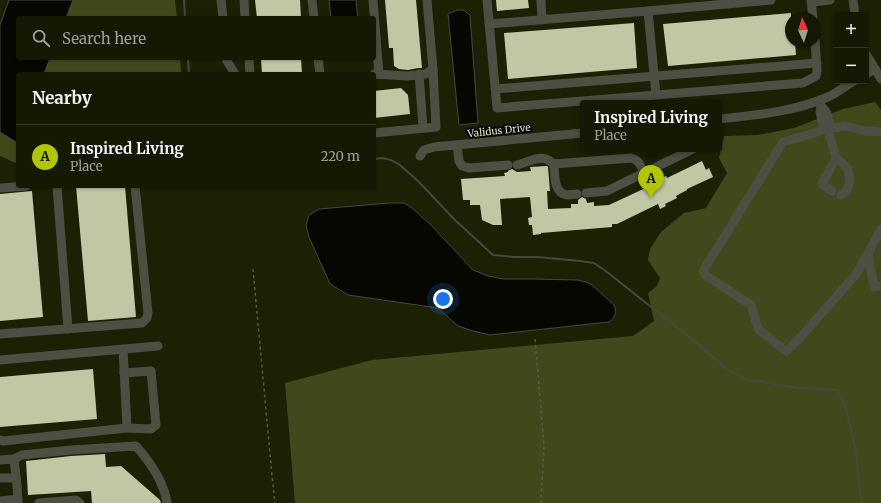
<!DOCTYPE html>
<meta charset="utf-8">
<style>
body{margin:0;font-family:Merriweather,serif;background:#1e210d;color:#f1f3f6}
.controls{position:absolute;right:12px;top:12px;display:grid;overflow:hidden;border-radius:4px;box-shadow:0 1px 3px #0004}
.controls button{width:36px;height:36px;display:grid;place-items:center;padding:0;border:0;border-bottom:1px solid #343725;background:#151803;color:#f1f3f6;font:20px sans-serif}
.compass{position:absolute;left:785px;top:12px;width:36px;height:36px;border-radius:50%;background:#151803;box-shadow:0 1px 3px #0004;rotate:356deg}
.you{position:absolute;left:443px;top:299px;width:14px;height:14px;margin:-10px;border:3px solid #fff;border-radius:50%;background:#1a73e8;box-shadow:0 0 0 6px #1a73e833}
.badge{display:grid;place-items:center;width:26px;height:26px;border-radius:50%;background:#b1c500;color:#111;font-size:13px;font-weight:700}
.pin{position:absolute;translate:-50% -33px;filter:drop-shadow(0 1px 2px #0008)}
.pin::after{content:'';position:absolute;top:21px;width:14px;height:12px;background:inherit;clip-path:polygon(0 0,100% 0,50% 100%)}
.popup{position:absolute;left:580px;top:100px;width:142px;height:52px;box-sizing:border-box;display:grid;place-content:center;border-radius:4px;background:#151803;filter:drop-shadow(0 1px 3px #0005);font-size:13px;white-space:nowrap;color:#9da09a}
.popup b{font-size:15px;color:#f1f3f6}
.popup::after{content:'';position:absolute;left:50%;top:100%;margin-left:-8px;border:8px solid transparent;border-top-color:#151803}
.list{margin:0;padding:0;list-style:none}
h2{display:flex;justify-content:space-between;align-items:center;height:52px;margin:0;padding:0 16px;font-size:17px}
h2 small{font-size:13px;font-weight:400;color:#9da09a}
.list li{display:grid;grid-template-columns:26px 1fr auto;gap:12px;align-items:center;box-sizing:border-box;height:64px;padding:0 16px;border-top:1px solid #343725}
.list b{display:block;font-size:15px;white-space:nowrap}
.list p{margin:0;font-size:13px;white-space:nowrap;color:#9da09a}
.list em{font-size:13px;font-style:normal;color:#9da09a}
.icon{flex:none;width:22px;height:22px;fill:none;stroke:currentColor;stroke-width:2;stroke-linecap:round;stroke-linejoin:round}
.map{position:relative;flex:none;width:881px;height:503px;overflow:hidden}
.search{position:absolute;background:#151803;box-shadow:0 1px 3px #0004;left:16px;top:16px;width:360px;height:44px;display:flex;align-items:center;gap:10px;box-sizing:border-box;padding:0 14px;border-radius:4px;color:#9da09a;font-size:15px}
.panel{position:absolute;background:#151803;box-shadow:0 1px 3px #0004;left:16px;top:72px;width:360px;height:116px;border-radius:4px}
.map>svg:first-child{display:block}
.forest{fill:#41481c}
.water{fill:#060700;stroke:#47483e}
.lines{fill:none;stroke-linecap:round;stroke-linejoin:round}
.stream{stroke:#47483e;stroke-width:2}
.building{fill:#c0c7a5}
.path{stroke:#585c43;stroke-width:1.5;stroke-dasharray:3 3;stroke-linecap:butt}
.minor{stroke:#4c4f42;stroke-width:9}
.labels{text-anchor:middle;stroke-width:4;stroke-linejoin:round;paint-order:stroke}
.street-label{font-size:10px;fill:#dee1d0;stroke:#070901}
</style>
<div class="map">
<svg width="881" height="503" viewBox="0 0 881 503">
<rect width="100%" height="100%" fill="#1c2004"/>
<g class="forest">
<polygon points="73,0 175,0 177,18 66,18"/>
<polygon points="50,58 180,58 181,74 44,74"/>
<polygon points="875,102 881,110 881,503 295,503 285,383 372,360 633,336 654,321 648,293 657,286 660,278 648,260 650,249 661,232 684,213 706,208 727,173 719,158 724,136 758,135 794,128 843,109"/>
<polygon points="0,132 16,142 18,138 18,164 0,156"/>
</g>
<g class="water">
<polygon points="9,0 73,0 66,18 18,18 18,58 50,58 44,74 18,74 18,138 16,142 0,132 0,25"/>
<polygon points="329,0 356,0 358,18 331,18"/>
<polygon points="457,10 463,10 470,15 478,123 459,125 448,14"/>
<path d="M389 203H404L412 208 431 225 473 270 488 276 504 279H533L577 280 586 282 592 285 615 306C616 314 615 318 609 322L490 335 473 331 458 326 438 308 348 295 330 284 309 237 306 225 309 215 319 209Z"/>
</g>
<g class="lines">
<g class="stream">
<polyline points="184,0 185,18"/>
<polyline points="188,58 189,74"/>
<polyline points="374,159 382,158 391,160 400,165 419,182 455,220 493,255 514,257 537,257 580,261 594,263 607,272 698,344 724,367 746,380 764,382 797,388 837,390 846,408 856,451 860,494 863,503"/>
</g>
</g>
<g class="building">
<polygon points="255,0 300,0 301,18 257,18"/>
<polygon points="385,0 416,0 422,68 418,68 408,70 399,69 394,66 393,48 389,48"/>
<polygon points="496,0 528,0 529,8 497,11"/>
<polygon points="791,13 791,42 795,42 796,55 668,66 663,24"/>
<polygon points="634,23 637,68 508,79 504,33"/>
<polygon points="261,58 301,58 302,74 262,74"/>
<polygon points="401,88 408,95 410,114 374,118 374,91"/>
<polygon points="702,161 706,170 709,168 713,177 687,189 687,190 676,196 677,198 665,204 666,206 660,209 658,204 617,224 612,224 612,227 541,233 541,234 533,235 532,225 529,225 528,218 532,217 530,197 500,199 502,225 493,225 482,220 480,205 470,205 470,200 463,200 461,179 505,176 504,173 508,172 508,171 512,169 517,172 531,171 530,167 547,166 548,167 550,191 547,191 548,209 571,208 571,204 578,204 578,200 582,197 586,199 587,203 594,202 594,206 609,205 654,184 653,182 666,176 667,178"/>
<polygon points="76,186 125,186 136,317 88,321"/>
<polygon points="32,191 43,317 0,321 0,194"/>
<polygon points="93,369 97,419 0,427 0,377"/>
<polygon points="105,454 106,467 121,466 160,500 161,503 92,503 91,491 28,495 26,461 71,456"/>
</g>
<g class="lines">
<g class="path">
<polyline points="253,269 272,476 275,503"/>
<polyline points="535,339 544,446 541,503"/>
</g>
<g class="minor">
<polyline points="221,0 223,18"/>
<polyline points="244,0 245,18"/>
<polyline points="312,0 314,18"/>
<polyline points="373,0 379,74"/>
<polyline points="487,0 497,108 803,83 816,76 817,70 815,41"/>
<polyline points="541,0 542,20"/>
<polyline points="811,0 813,18"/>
<polyline points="853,0 855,15"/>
<polyline points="812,2 830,0"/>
<polyline points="489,24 648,11"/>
<polyline points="866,54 881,79"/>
<polyline points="227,58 227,61 235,74"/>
<polyline points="249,58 250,74"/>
<polyline points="318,58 320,74"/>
<polyline points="374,74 408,76 426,74 433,69 427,0"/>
<polyline points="419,74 423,128"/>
<polyline points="866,74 875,69"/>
<polyline points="495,89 817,63"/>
<polyline points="656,95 648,11 771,0"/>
<polyline points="820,100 821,106 820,112 823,125 827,126 836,158 822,184 832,191"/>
<path d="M821 106C827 111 828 116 830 123L827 126"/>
<path d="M719 119C756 115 793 112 828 97 837 93 845 86 854 81"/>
<polyline points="881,132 865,131 845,126 828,129 783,142 703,271 704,274 751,305 758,329 786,351 799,339 857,273 881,229"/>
<polyline points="374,133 436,127 433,69"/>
<polyline points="457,145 459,161 462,166 469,168 508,165"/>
<polyline points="420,156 424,150 434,147 583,133"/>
<path d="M836 158C840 161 846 165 848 170 851 178 850 192 841 195"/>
<path d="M554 164 631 158C639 160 641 166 644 173"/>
<path d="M517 165C526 163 536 156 546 159 548 160 552 162 554 164 555 174 553 193 567 195 570 195 574 194 577 194"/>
<polyline points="57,186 68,329"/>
<polyline points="0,188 26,186"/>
<polyline points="586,193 607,191 693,149"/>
<polyline points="868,254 874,287 881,286"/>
<polyline points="0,334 142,323 147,318 148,313 135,186"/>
<polyline points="0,360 158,346"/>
<polyline points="124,373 151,371 156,425 151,429 127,428"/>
<polyline points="0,440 3,441 127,428 123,349"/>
<path d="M14 459 22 455 71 450 136 446C150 462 164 481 167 503"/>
<polyline points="0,460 14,459 17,485 18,503"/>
<polyline points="0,478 16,478"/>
<polyline points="0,501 18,499"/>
<polyline points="39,503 76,500 80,503"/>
</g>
</g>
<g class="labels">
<g class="street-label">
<text transform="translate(499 130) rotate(-6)" y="4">Validus Drive</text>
</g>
</g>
</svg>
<div class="controls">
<button>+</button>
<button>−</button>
</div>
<svg class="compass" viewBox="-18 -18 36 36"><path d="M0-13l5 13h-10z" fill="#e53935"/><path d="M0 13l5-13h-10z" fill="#9da09a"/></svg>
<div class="you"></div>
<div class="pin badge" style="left:651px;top:198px">A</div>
<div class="popup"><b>Inspired Living</b>Place</div>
<div class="search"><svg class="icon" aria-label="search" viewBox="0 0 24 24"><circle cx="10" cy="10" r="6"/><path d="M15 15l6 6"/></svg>Search here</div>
<section class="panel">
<h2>Nearby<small></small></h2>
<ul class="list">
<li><span class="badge">A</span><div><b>Inspired Living</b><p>Place</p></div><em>220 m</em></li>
</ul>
</section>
</div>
